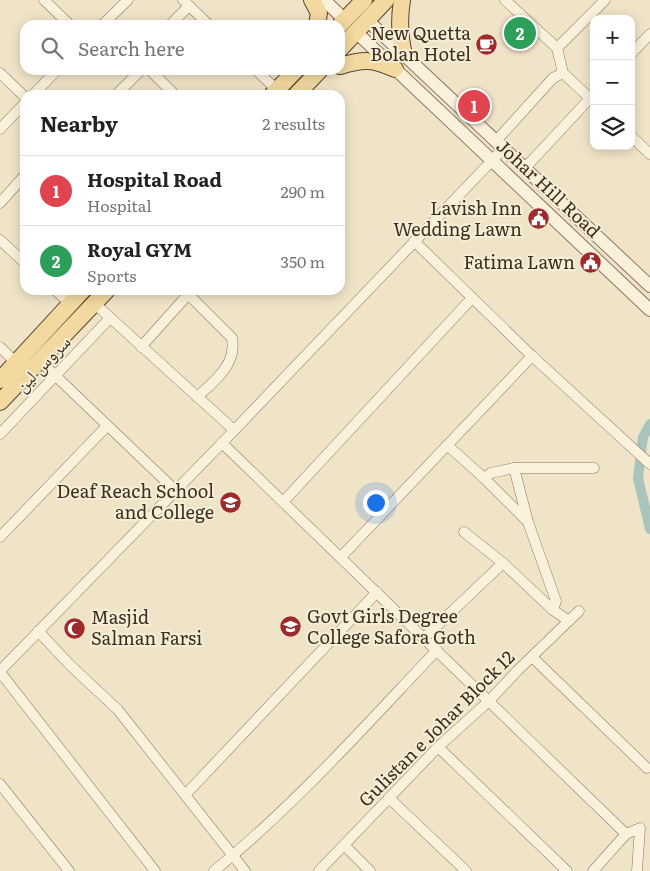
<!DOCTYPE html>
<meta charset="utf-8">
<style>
body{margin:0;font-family:Literata,"Noto Naskh Arabic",serif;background:#f6f6f6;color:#222}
.controls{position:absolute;right:15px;top:15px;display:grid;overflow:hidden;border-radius:10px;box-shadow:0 2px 12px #0003}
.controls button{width:45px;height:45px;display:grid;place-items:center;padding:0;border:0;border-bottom:1px solid #e0e0e0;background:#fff;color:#222;font:25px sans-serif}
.you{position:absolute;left:375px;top:502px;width:18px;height:18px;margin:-12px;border:4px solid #fff;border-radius:50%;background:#1a73e8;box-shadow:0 0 0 8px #1a73e833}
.badge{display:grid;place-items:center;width:32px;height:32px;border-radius:50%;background:#db2777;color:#fff;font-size:16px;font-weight:700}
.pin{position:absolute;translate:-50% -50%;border:2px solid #fff;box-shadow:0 1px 5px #0006}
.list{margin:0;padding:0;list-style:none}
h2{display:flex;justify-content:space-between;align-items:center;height:65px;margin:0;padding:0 20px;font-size:21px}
h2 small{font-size:16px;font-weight:400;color:#767676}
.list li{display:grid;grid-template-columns:32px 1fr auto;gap:15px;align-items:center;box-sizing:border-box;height:70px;padding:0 20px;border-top:1px solid #e0e0e0}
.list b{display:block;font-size:19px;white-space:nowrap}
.list p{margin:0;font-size:16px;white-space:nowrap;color:#767676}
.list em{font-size:16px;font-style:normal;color:#767676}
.icon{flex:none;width:28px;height:28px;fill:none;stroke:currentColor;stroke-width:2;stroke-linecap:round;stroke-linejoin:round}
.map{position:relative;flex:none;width:650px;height:871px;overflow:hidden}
.search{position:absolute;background:#fff;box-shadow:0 2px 12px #0003;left:20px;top:20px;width:325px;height:55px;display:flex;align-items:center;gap:12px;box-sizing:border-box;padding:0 18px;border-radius:15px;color:#767676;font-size:19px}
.panel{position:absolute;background:#fff;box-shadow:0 2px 12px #0003;left:20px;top:90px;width:325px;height:205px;border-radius:15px}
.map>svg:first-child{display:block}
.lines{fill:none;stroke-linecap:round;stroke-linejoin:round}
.canal{stroke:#a9c4bc;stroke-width:10}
.minor-casing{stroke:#8d765c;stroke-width:11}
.tertiary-casing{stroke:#8d765c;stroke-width:14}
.primary-casing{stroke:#5b4430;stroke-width:18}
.minor{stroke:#faf1dc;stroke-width:10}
.tertiary{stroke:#faf1dc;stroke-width:12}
.primary{stroke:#f3d9a0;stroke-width:16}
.labels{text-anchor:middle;stroke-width:4;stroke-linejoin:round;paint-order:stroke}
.poi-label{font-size:18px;fill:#3d2e20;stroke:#f7eed8;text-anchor:end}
.street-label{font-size:18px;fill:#3d2e20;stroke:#f7eed8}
</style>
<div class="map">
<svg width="650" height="871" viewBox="0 0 650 871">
<rect width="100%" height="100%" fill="#f0e4c8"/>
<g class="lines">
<polyline class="canal" points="650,424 643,437 638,478 650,529"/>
<defs>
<g id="minor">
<polyline points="44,0 70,25"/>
<polyline points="183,0 209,25"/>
<polyline points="505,0 557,48 563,73 594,102"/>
<polyline points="102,25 128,0"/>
<polyline points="170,25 189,6"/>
<polyline points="557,48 605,0"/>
<polyline points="631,54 650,34"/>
<polyline points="150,70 175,95"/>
<polyline points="256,70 277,90"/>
<polyline points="0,73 25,97"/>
<polyline points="33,95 57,70"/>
<polyline points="116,95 141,70"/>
<polyline points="0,129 25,103"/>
<polyline points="631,136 650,154"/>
<polyline points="496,141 553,78 563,73"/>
<polyline points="525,168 594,94"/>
<polyline points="0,203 25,175"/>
<polyline points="0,240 25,263"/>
<polyline points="414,241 532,356 650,464"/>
<polyline points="55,290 70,303"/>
<path d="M184 290 232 338C237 364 215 381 197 397"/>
<polyline points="94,303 234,430"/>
<polyline points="0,347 16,363"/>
<polyline points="141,347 192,290"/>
<polyline points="40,361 175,490"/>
<polyline points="0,434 110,318"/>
<polyline points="222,443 626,834"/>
<polyline points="447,445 484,478 526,520"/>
<polyline points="514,468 528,522 556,601 553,610"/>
<polyline points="484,478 491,473 514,468 594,468"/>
<polyline points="283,502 472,298"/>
<polyline points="464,532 503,563 553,610 569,621"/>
<polyline points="0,537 107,426"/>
<polyline points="341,557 532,356"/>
<polyline points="38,631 70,665 118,710 245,871"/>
<polyline points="424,638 503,563"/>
<polyline points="532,657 647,768"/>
<polyline points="0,671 222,443 504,148"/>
<polyline points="0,672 155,871"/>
<polyline points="438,747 567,871"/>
<polyline points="0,784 69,871"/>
<polyline points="186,794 377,592"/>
<polyline points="389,798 466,871"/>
<polyline points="344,845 370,871"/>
<path d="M214 871C295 805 365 726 437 650"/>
<polyline points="319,871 438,747 489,701 517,671 579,611"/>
<polyline points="593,871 626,834 640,828 637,871"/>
</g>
<g id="tertiary">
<polyline points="324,0 345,20"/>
<polyline points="367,20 650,286"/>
<polyline points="356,32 650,310"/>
</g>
<g id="primary">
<polyline points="312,0 319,13 317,25"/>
<path d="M402 0C399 19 399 35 404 54"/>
<polyline points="340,25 364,0"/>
<polyline points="340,49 386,0"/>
<path d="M340 66C364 59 372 59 395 69"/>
<polyline points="272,95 296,70"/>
<polyline points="296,95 320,70"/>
<polyline points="0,380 83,290"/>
<polyline points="0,402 107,290"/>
</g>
</defs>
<use href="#minor" class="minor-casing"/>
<use href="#tertiary" class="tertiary-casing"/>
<use href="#primary" class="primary-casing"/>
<use href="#minor" class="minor"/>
<use href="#tertiary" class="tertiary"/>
<use href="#primary" class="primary"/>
</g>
<defs>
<symbol id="cafe-disc" viewBox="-11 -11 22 22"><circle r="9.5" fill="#9e2a2b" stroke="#f7eed8"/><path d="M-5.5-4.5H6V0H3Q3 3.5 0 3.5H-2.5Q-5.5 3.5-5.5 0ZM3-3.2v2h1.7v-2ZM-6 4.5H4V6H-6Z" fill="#fff"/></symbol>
<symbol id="civic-disc" viewBox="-11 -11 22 22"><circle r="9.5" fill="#9e2a2b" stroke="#f7eed8"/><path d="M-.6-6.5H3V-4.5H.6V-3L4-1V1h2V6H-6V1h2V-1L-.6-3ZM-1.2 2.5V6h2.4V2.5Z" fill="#fff"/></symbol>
<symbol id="university-disc" viewBox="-11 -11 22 22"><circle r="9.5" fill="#9e2a2b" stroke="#f7eed8"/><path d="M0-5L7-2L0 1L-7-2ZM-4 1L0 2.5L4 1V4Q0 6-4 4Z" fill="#fff"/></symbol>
<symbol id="mosque-disc" viewBox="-11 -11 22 22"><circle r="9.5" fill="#9e2a2b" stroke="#f7eed8"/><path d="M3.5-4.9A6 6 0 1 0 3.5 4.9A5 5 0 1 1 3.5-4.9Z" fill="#fff"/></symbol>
</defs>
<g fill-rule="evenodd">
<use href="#cafe-disc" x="474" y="32" width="25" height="25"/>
<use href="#civic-disc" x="526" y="206" width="25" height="25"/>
<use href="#civic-disc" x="578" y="250" width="25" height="25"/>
<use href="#university-disc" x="218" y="490" width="25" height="25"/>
<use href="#university-disc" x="278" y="614" width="25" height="25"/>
<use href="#mosque-disc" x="62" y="616" width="25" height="25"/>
</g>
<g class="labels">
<g class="poi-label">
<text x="471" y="40">New Quetta<tspan x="471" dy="21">Bolan Hotel</tspan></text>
<text x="522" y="215">Lavish Inn<tspan x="522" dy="21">Wedding Lawn</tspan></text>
<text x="575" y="269">Fatima Lawn</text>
<text x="214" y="498">Deaf Reach School<tspan x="214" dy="21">and College</tspan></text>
<text x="307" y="623" text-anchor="start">Govt Girls Degree<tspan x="307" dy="21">College Safora Goth</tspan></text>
<text x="91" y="624" text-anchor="start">Masjid<tspan x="91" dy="21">Salman Farsi</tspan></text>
</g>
<g class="street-label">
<text transform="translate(548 189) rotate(43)" y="6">Johar Hill Road</text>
<text transform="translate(43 364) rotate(-46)" y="6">سروس لین</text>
<text transform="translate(437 729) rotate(-45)" y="6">Gulistan e Johar Block 12</text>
</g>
</g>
</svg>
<div class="controls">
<button>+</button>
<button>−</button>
<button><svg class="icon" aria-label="layers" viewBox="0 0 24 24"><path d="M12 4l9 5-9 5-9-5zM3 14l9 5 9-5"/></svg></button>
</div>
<div class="you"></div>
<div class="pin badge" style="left:474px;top:106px;background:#e0444e">1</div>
<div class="pin badge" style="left:520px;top:33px;background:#2e9e5b">2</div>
<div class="search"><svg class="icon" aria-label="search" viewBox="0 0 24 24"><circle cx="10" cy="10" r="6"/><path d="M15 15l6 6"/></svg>Search here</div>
<section class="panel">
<h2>Nearby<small>2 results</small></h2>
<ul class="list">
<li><span class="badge" style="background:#e0444e">1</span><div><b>Hospital Road</b><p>Hospital</p></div><em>290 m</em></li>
<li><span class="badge" style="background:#2e9e5b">2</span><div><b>Royal GYM</b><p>Sports</p></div><em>350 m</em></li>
</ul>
</section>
</div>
